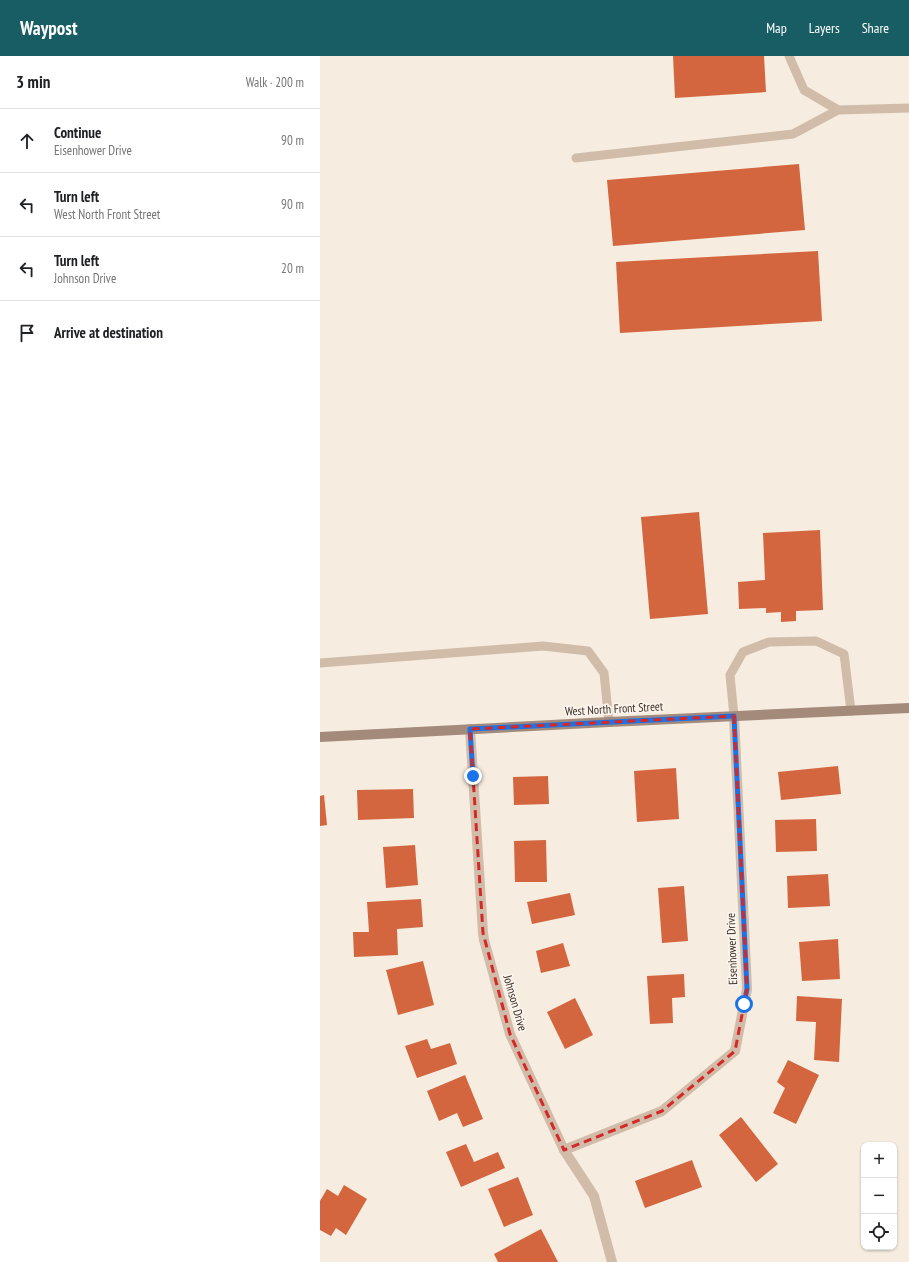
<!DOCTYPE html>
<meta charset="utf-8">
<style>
body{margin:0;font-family:"PT Sans Narrow",sans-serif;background:#f2f2f2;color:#202124}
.controls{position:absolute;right:12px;bottom:12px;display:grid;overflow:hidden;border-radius:8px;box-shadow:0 1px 3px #0004}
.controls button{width:36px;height:36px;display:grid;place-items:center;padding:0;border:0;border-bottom:1px solid #e0e0e0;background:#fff;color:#202124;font:20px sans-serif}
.stop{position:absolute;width:12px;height:12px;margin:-9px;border:3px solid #1a73e8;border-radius:50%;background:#fff}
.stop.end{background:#1a73e8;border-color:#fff;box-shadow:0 1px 4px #0008}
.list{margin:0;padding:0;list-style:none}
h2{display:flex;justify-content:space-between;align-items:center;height:52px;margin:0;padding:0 16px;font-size:17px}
h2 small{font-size:13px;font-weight:400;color:#757577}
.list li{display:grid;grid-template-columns:26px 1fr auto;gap:12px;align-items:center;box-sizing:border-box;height:64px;padding:0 16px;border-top:1px solid #e0e0e0}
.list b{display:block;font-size:15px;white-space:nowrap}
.list p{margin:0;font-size:13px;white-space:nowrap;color:#757577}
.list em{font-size:13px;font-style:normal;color:#757577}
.icon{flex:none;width:22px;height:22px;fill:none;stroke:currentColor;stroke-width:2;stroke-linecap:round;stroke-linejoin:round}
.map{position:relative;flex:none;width:589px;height:1206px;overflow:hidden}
header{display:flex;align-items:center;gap:24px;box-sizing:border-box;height:56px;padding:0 20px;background:#195d64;color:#fff}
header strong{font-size:19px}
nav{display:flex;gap:22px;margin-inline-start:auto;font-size:14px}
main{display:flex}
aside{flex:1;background:#fff}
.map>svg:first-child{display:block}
.building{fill:#d3663f}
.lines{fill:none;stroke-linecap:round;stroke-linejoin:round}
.lane{stroke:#d0bca9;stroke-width:9}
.street{stroke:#d0bca9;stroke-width:10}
.secondary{stroke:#a48a7a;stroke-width:10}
.route{stroke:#1a73e8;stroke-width:5}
.marked{fill:none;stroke:#d62828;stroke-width:3;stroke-dasharray:8 5;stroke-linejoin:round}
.labels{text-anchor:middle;stroke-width:3.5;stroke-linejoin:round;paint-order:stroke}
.street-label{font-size:12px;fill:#3c3029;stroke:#fcf5ed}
</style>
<header>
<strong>Waypost</strong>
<nav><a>Map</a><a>Layers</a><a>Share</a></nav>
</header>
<main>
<aside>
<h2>3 min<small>Walk · 200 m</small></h2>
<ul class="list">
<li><svg class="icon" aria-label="ahead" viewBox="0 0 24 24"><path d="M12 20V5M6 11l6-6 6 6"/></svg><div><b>Continue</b><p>Eisenhower Drive</p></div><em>90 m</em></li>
<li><svg class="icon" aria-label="left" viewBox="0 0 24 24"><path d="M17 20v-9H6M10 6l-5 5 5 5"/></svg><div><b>Turn left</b><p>West North Front Street</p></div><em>90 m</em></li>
<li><svg class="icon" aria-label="left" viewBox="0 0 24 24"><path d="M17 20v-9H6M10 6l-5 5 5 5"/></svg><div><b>Turn left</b><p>Johnson Drive</p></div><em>20 m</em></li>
<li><svg class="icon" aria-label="arrive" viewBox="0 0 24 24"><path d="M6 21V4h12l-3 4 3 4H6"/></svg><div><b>Arrive at destination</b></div></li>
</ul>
</aside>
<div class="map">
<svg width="589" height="1206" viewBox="0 0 589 1206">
<rect width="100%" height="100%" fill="#f6ecdf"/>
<g class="building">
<polygon points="353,0 444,0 446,36 355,42"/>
<polygon points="479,108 485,174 293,190 287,124"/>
<polygon points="498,195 502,265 300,277 296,206"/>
<polygon points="379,456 388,558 330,563 321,461"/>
<polygon points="500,474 503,554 476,555 476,565 461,566 461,556 446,557 446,552 419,553 418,526 445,524 443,477"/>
<polygon points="518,710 521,738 461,744 458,716"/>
<polygon points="356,712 359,763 317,766 314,715"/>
<polygon points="228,720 229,748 194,749 193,721"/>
<polygon points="93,733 94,762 38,764 37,734"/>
<polygon points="4,739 7,769 0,770 0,740"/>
<polygon points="496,763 497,795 456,796 455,764"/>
<polygon points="226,784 227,826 195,826 194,785"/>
<polygon points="95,789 98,829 66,832 63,791"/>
<polygon points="508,818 510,850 468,852 467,820"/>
<polygon points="364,830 368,885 342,887 338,832"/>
<polygon points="250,837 255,859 212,868 207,846"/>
<polygon points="101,843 103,871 77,873 78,899 34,901 33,876 49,876 47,846"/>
<polygon points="518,883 520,923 482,925 479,886"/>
<polygon points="243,887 250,910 221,917 216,895"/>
<polygon points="103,905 114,949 78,959 66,914"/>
<polygon points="364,918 365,941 352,942 353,967 330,968 327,920"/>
<polygon points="477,940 522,943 519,1006 494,1004 496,966 476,965"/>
<polygon points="255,942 273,979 245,993 227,956"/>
<polygon points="107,983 111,993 130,987 137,1008 97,1022 85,990"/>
<polygon points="468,1004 499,1019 476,1068 453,1057 465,1032 457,1026"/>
<polygon points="145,1019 163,1063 143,1071 137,1057 119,1065 107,1035"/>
<polygon points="421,1061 458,1108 436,1126 399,1079"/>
<polygon points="146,1088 154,1106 178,1096 185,1112 141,1131 126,1096"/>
<polygon points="372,1104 382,1131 325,1152 315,1125"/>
<polygon points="198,1121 213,1159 184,1171 168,1133"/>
<polygon points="24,1129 47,1143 26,1179 16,1172 11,1180 0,1174 0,1145 7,1133 18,1140"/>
<polygon points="221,1173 238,1206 178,1206 174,1198"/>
</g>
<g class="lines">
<g class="lane">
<polyline points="469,0 484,34 518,54"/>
<polyline points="256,102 473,78 518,54 589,52"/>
<polyline points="0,607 223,590 268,595 284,617 289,666"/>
<polyline points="414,660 410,619 423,596 449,586 496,585 524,598 531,655"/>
</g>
<g class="street">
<polyline points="150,673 163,877 164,884 190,978 244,1094 274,1140 292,1206"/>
<polyline points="244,1094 342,1055 415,995 427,933 414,660"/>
</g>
<polyline class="secondary" points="0,681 289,666 589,652"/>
</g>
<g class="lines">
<polyline class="route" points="153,720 150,673 414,660 427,933 424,948"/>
</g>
<path class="marked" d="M414 660 427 933 415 995 342 1055 244 1094 190 978 163 877 150 673Z"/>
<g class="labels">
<g class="street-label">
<text transform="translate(294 653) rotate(-3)" y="4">West North Front Street</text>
<text transform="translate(412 893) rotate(-92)" y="4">Eisenhower Drive</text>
<text transform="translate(195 947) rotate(74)" y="4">Johnson Drive</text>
</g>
</g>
</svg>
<div class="controls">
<button>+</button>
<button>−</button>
<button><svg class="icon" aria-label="locate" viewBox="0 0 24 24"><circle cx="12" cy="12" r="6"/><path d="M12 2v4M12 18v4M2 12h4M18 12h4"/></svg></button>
</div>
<div class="stop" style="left:424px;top:948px"></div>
<div class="stop end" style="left:153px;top:720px"></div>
</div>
</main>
